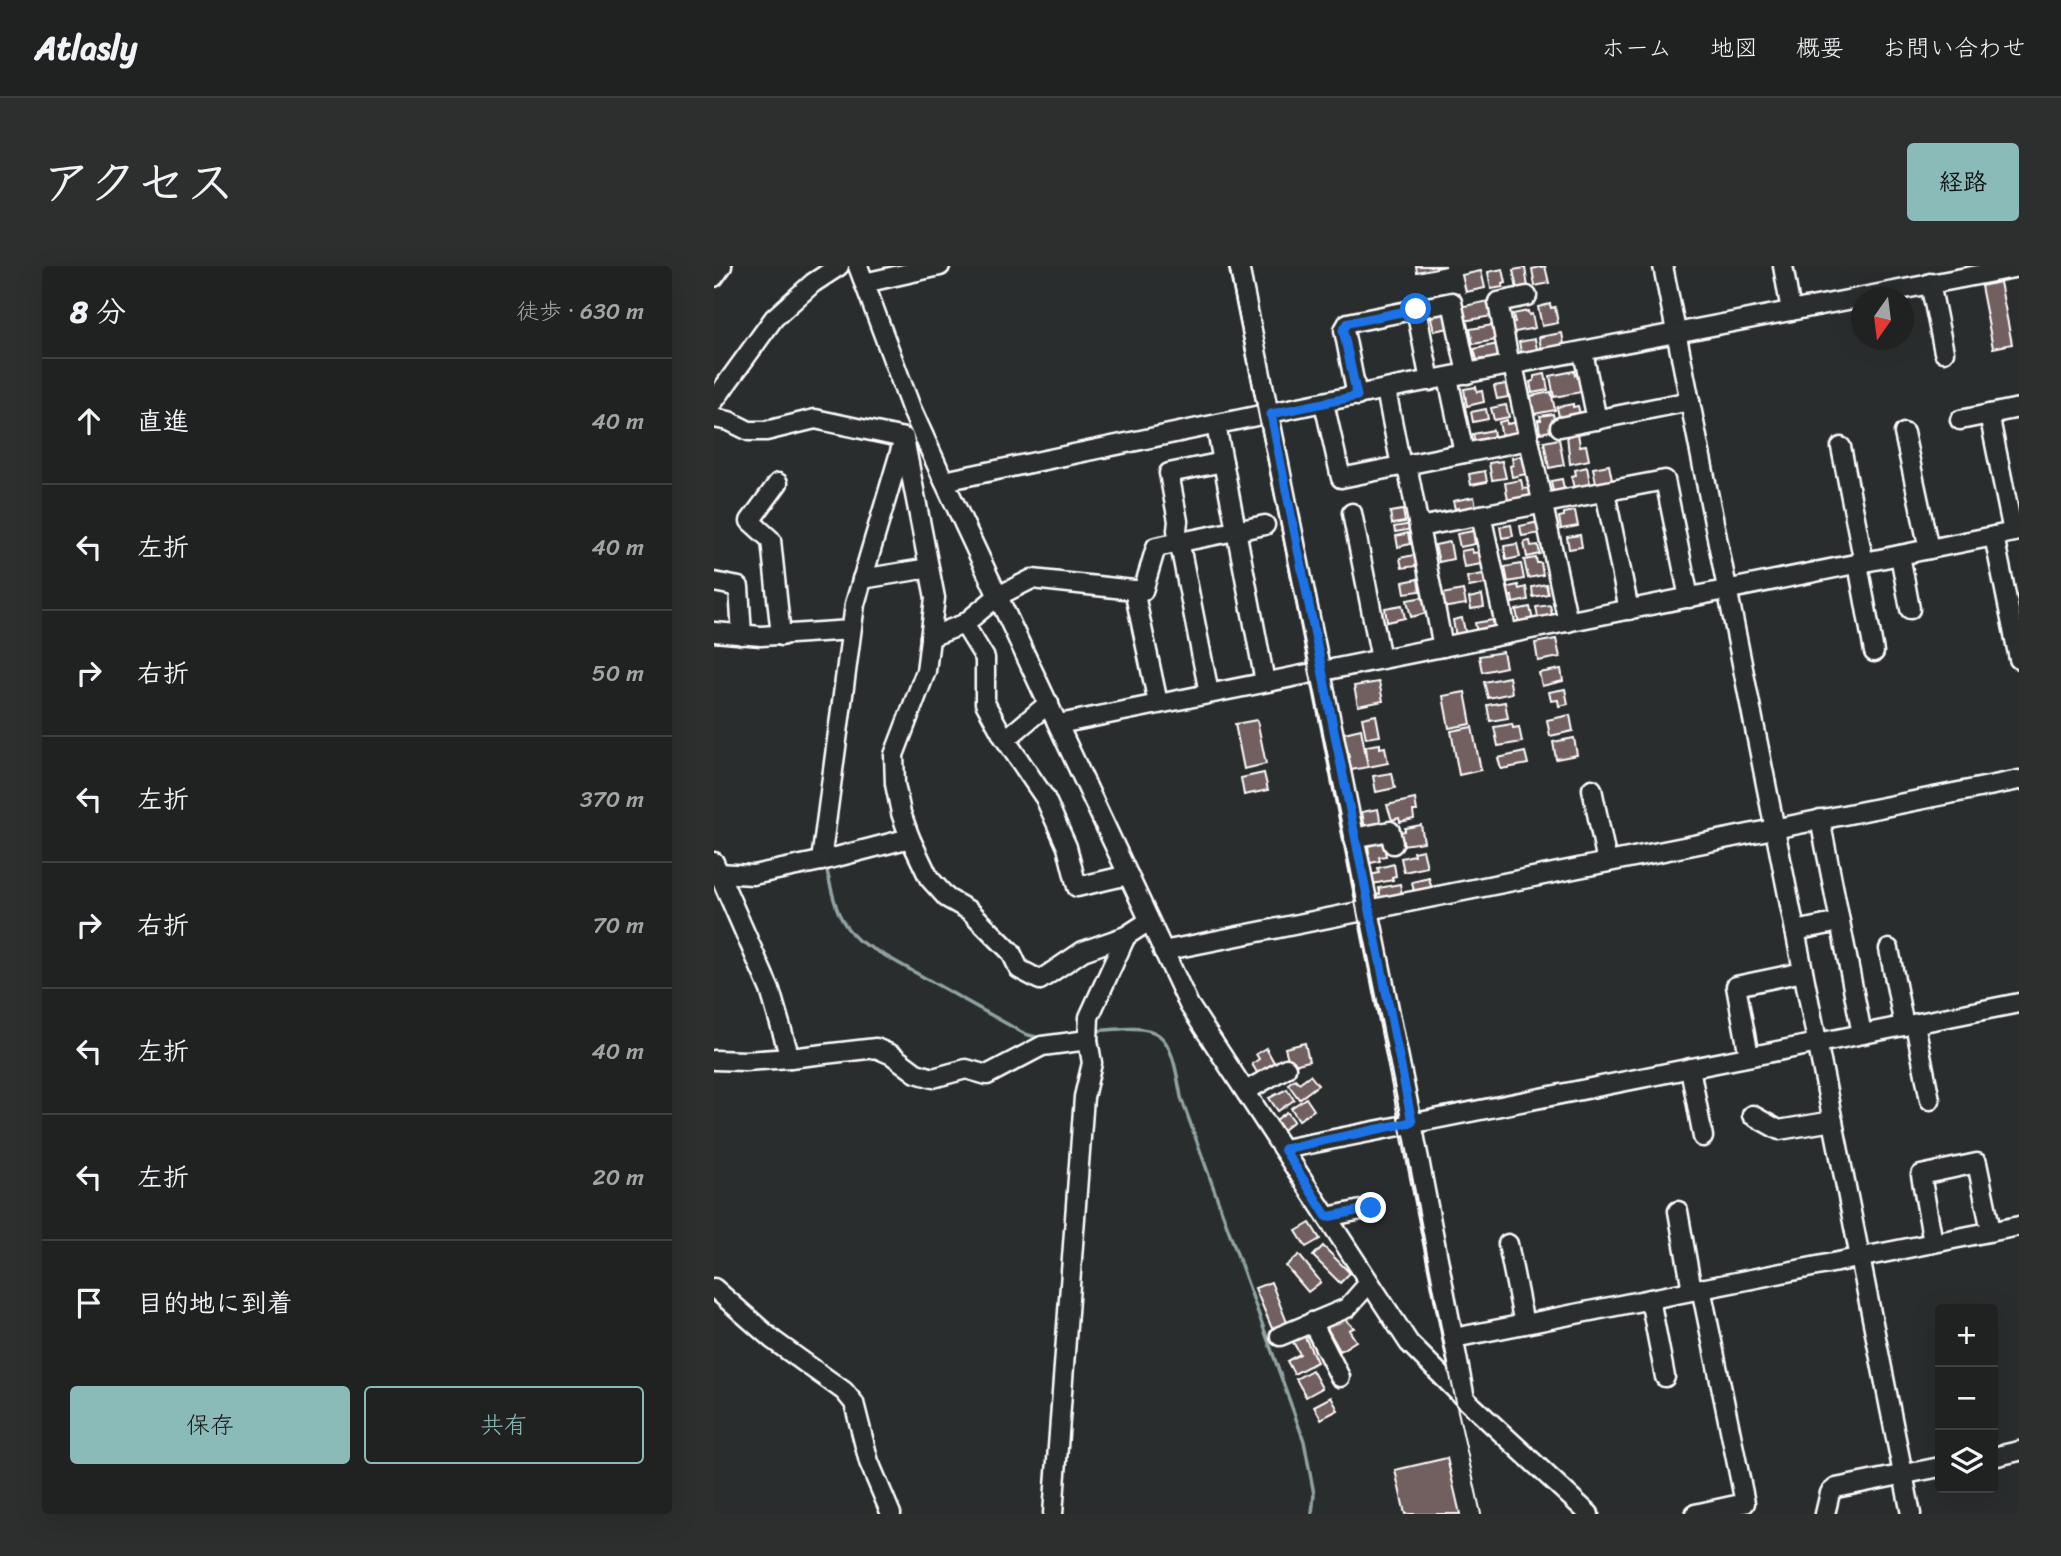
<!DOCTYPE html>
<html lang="ja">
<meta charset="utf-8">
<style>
body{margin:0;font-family:Sriracha,"Klee One",sans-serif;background:#2d2f2f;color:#f1f3f6}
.controls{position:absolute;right:21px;bottom:21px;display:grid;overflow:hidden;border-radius:7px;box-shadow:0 7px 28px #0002}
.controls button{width:63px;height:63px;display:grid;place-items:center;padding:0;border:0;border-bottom:2px solid #3d3f40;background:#202222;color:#f1f3f6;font:35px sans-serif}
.compass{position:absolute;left:1137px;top:21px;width:63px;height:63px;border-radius:50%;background:#202222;box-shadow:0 7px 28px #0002;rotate:194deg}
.stop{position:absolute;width:21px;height:21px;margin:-16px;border:5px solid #1a73e8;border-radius:50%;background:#fff}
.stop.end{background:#1a73e8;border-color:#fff;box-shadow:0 2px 7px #0008}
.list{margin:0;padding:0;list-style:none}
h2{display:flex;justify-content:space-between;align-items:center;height:91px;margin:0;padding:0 28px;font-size:30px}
h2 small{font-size:23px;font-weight:400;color:#a2a4a5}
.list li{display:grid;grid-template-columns:46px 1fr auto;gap:21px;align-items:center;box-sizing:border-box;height:126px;padding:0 28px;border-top:2px solid #3d3f40}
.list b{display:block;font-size:26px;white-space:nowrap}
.list em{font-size:23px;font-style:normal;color:#a2a4a5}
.actions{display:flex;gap:14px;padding:21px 28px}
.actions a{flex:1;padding:16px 0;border:2px solid #8bbbb9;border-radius:7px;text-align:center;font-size:24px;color:#8bbbb9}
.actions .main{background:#8bbbb9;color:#111}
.icon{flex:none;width:38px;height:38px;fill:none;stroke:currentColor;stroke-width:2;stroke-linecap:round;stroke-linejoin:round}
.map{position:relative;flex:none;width:1305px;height:1248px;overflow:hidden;border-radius:7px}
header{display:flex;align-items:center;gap:42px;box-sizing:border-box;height:98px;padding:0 35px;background:#202222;border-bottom:2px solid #3d3f40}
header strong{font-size:33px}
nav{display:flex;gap:38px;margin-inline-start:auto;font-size:24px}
.intro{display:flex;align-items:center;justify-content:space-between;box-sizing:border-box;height:168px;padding:0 42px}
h1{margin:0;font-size:49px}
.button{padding:18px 32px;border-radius:7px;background:#8bbbb9;color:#111;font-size:24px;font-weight:700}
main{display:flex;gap:42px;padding:0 42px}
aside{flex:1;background:#202222;border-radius:7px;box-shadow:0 7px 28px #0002}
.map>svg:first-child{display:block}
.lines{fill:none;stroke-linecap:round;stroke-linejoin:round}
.stream{stroke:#91a3a4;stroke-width:3.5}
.building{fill:#725f5e;stroke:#fff;stroke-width:2}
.minor-casing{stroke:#fff;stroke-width:23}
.minor{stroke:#2a2d2e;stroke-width:18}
.tram{stroke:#fff;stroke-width:2}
.route{stroke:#1a73e8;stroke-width:9}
</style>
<header>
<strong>Atlasly</strong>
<nav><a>ホーム</a><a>地図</a><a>概要</a><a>お問い合わせ</a></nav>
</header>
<div class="intro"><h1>アクセス</h1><a class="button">経路</a></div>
<main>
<aside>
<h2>8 分<small>徒歩 · 630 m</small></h2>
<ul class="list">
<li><svg class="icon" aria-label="ahead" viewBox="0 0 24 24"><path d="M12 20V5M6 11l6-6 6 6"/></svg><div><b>直進</b></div><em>40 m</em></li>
<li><svg class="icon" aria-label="left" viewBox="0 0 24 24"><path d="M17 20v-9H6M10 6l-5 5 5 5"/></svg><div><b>左折</b></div><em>40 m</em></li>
<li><svg class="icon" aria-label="right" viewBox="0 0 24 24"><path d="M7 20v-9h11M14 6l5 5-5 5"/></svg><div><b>右折</b></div><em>50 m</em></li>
<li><svg class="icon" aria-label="left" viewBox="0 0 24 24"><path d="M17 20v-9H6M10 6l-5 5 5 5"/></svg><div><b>左折</b></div><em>370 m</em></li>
<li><svg class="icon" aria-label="right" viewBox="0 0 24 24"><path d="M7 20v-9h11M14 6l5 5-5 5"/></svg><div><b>右折</b></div><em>70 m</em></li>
<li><svg class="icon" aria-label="left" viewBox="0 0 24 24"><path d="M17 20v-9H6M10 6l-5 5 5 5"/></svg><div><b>左折</b></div><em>40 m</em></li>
<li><svg class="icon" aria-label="left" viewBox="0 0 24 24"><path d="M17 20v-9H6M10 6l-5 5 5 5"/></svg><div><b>左折</b></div><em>20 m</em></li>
<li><svg class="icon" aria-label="arrive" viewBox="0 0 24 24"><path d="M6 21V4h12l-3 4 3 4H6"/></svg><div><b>目的地に到着</b></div></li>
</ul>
<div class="actions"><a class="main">保存</a><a>共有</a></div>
</aside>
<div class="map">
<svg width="1305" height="1248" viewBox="0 0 1305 1248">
<rect width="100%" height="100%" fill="#2a2d2e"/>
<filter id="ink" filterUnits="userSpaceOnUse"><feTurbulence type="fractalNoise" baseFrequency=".0143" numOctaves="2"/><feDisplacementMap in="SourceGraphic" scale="14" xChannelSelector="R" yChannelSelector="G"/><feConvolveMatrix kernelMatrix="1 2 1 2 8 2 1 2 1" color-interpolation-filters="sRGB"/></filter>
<g filter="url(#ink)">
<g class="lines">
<g class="stream">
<path d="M112 601C120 632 121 653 145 675L311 768 322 771 348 769"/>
<path d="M380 765C449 758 455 761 467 831L590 1175 600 1228 598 1248"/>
</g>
</g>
<g class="building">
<polygon points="702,0 732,0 703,6"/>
<polygon points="831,0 835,17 821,20 818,3"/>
<polygon points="811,2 814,21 803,23 799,4"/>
<polygon points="789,3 792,17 788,18 789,21 777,23 774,6"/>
<polygon points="767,5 771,22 752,26 748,9"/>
<polygon points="1286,16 1298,78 1279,82 1267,20"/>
<polygon points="775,35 778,50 749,55 746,41"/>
<polygon points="836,38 837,42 841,41 844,57 828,60 824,41"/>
<polygon points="732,45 735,62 720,65 716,48"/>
<polygon points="814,45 815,49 818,48 821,62 796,67 794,57 801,56 799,48"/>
<polygon points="779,59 782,74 759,78 756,63"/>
<polygon points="848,67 850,78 844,79 845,86 834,88 832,81 827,82 825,71"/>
<polygon points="821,73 824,88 808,91 805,76"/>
<polygon points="784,78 788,99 771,103 769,93 763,94 760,83"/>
<polygon points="860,105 861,109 864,108 867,126 840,131 836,110"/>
<polygon points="831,108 834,124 818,127 816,116 820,115 820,110"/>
<polygon points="792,118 794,131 783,133 780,120"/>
<polygon points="762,121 763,126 768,125 770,136 753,140 750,123"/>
<polygon points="837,126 841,144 820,148 817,130"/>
<polygon points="859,138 859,141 864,140 867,152 846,156 843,141"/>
<polygon points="792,139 795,151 780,154 777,142"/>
<polygon points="772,143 774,153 759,156 757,146"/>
<polygon points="839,148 842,164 826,167 824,154 827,154 826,150"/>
<polygon points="793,154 793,158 805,156 808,173 789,176 785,156"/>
<polygon points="779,164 781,175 762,179 759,168"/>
<polygon points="864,167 866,180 872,179 875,194 856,198 853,169"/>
<polygon points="845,173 850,199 835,202 830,176"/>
<polygon points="812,189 816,207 798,211 796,200 799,199 798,192"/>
<polygon points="788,195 792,212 778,214 775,197"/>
<polygon points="895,199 899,219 883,222 879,202"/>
<polygon points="873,201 877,223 861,226 857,210 862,209 861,204"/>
<polygon points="771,205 773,216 757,219 755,208"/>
<polygon points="848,213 851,228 840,231 837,215"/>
<polygon points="807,214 809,223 816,222 819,235 795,240 791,217"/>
<polygon points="760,231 763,245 746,248 745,242 741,243 739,235"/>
<polygon points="689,244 691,256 678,258 676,246"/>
<polygon points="861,245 864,260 847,263 845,251 850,250 850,247"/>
<polygon points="825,256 827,267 808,270 806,260"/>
<polygon points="698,258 699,263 681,266 680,261"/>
<polygon points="797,259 799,270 788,272 786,261"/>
<polygon points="759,265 761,278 746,281 743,268"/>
<polygon points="694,267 696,278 684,281 682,270"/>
<polygon points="866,269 868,281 855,283 853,271"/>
<polygon points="816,275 817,280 824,279 826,288 813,291 810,276"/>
<polygon points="736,276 739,293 725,296 721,279"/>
<polygon points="803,278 806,291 792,294 790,280"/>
<polygon points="758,283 759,287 766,286 768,298 750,301 747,285"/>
<polygon points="700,289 702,300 688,302 686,292"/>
<polygon points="822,292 823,297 827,297 829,309 814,312 810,294"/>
<polygon points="807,298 810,313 794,316 791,301"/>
<polygon points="769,308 771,318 755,321 753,311"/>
<polygon points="704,313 706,325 691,327 689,316"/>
<polygon points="832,318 834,328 819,331 818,321"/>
<polygon points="804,319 805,323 812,321 814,334 799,337 798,330 792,331 791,322"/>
<polygon points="749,324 752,338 728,342 728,328"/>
<polygon points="768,329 770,341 757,343 755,332"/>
<polygon points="710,331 713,347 697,351 693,334"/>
<polygon points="688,339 691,352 673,356 671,342"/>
<polygon points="836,339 839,353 825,356 822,341"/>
<polygon points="816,341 819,355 805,357 802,344"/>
<polygon points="748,352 752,369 742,371 739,354"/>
<polygon points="779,354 780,363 763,367 761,357"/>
<polygon points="842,373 846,391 824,395 821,377"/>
<polygon points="789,386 792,401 768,406 765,390"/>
<polygon points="847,403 849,415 828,420 825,407"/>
<polygon points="795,411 798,427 774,432 770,416"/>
<polygon points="665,416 669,435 644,440 640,420"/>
<polygon points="851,423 854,438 845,440 844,434 837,435 835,426"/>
<polygon points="751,426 757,458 735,462 729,430"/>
<polygon points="791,436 794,452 776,455 773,439"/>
<polygon points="662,449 666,470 652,472 648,452"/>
<polygon points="856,449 859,465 836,470 833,454"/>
<polygon points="543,454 552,498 530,503 521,458"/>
<polygon points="798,458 799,462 805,461 808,476 784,480 780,461"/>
<polygon points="758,461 767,504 745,509 737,465"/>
<polygon points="647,463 654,501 637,504 630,467"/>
<polygon points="860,472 863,489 842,493 839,476"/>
<polygon points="666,478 666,482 671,481 674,497 654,501 652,480"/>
<polygon points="811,486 814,498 787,503 784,492"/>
<polygon points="550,507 554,524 530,529 527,512"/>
<polygon points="678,507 681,522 662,526 659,510"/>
<polygon points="701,533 703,545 699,545 700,553 686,556 685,552 678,554 673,539"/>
<polygon points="664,543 667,559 651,562 648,546"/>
<polygon points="707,559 710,576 689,579 686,566 691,565 691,562"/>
<polygon points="669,576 672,590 665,591 666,595 652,598 650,588 655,587 654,579"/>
<polygon points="709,584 713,601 690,606 687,592 700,589 699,586"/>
<polygon points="680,598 682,610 678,611 679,614 658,618 656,609 665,607 664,602"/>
<polygon points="715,612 719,628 701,631 698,616"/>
<polygon points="686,618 689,634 664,638 662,629 666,628 665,622"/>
<polygon points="591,777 595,795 576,800 571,782"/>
<polygon points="552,782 562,800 545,810 538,798 545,793 542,788"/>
<polygon points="596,809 604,819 585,833 574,818 581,813 585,817"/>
<polygon points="573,823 580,834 564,845 555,832"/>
<polygon points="592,832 600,844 585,854 577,842"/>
<polygon points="573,846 580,855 569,864 562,854"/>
<polygon points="596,957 606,973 592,981 582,965"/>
<polygon points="609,980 636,1007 626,1017 599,990"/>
<polygon points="585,989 607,1016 594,1026 572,1000"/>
<polygon points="557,1016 574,1059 559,1065 541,1022"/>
<polygon points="629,1051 640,1062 635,1064 642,1075 626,1085 612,1060"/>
<polygon points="590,1069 603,1096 580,1108 573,1095 586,1088 579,1076"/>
<polygon points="598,1104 608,1122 592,1131 582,1113"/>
<polygon points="617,1131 624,1144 607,1153 600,1140"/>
<polygon points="733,1192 746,1248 691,1248 681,1204"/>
</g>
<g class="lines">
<defs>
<g id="minor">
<polyline points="144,0 197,142 230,215 475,739 695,1077 751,1133 875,1248"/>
<polyline points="525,0 698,857 751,1133"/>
<polyline points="949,0 1197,1248"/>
<polyline points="1069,0 1077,45"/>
<polyline points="0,11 8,0"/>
<polyline points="150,17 226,0"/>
<polyline points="1216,17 1230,86"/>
<polyline points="702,43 716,115"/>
<polyline points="869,86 883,154"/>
<polyline points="799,99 854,356"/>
<polyline points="796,100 784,36 813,30"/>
<polyline points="734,112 750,187"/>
<polyline points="672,124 687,200"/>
<polyline points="643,130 630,64 634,57 738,36 753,108"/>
<polyline points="0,135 60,52 99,17 125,0"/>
<polyline points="610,137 627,212 815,174"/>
<polyline points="1275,148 1299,266"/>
<polyline points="0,152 15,155 35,165 52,165 101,153 190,172"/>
<polyline points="1246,154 1305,142"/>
<polyline points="502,159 551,416"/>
<polyline points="846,161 976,135"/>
<polyline points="1190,167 1215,283"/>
<polyline points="190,172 221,332 212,405 180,489 181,518 187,547 196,572 215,612 233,632 256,645 297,686 305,703 326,714 369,685 412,670 435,655"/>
<polyline points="189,176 141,338 107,595 196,572"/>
<polyline points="1127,181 1150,297"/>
<polyline points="693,199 705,261"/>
<polyline points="230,215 686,120 1305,1"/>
<polyline points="64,217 36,255 57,274 67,370"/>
<polyline points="891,226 915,344"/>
<polyline points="638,247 667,393"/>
<polyline points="767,249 793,368"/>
<polyline points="1280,270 1305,393"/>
<polyline points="1186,289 1196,343"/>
<polyline points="1144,298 1160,386"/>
<polyline points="148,313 215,302"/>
<polyline points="0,316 25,321 28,369"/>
<polyline points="420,324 444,437"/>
<polyline points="250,358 271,392 271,437 289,470 331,532 353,581 363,621 414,609"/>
<polyline points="0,366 47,370 137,364"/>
<polyline points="216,371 250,358 284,330 318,313 429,325 442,281 551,259"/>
<polyline points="729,381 705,261 951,214 975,332"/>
<polyline points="495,427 463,264 464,255 455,207 509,196"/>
<polyline points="345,458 1305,265"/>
<polyline points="292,473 335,437"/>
<polyline points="878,523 893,596"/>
<polyline points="1106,553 1148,768"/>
<polyline points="640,572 676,565 679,578"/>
<polyline points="0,596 56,724 76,792"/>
<polyline points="4,607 39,609 107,595"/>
<polyline points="1081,665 1126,656"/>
<polyline points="1175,683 1190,760"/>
<polyline points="449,685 1305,514"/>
<polyline points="1201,758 1216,834"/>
<polyline points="1035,790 1022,720 1089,706"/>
<polyline points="0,794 31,795 76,792 162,782 178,789 202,807 219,812 252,803 273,809 328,780 374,774"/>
<polyline points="976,802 989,871"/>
<polyline points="532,825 572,802"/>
<polyline points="1038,849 1065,864 1119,855"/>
<polyline points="570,883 1305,737"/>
<polyline points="964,945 978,1024"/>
<polyline points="613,951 657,942"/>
<polyline points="1219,977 1207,909 1263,897 1277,965"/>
<polyline points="794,978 810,1058"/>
<polyline points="0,1022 59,1074 130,1125 140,1137 155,1196 177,1248"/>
<polyline points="936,1033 951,1111"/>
<polyline points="598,1056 626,1111"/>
<polyline points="566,1070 633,1042 655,1017"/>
<polyline points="740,1072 1305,960"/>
<polyline points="1279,1191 1305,1185"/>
<polyline points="339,1248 370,831 378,797 374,774 375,751 412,670"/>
<polyline points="981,1248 1031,1237 987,1022"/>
<polyline points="1111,1248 1116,1227 1122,1222 1226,1201"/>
</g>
</defs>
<use href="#minor" class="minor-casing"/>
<use href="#minor" class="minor"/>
<polyline class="tram" points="515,0 729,1078 767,1248"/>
</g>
</g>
<g class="lines" filter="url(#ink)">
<polyline class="route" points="657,942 613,951 570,883 698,856 557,148 643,130 629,64 634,57 702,43"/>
</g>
</svg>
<div class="controls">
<button>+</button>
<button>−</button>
<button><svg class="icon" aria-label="layers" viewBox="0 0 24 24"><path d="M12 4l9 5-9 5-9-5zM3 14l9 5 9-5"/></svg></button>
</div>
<svg class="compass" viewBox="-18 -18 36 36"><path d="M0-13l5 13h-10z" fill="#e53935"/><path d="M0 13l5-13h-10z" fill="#a2a4a5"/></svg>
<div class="stop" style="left:702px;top:43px"></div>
<div class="stop end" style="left:657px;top:942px"></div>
</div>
</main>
